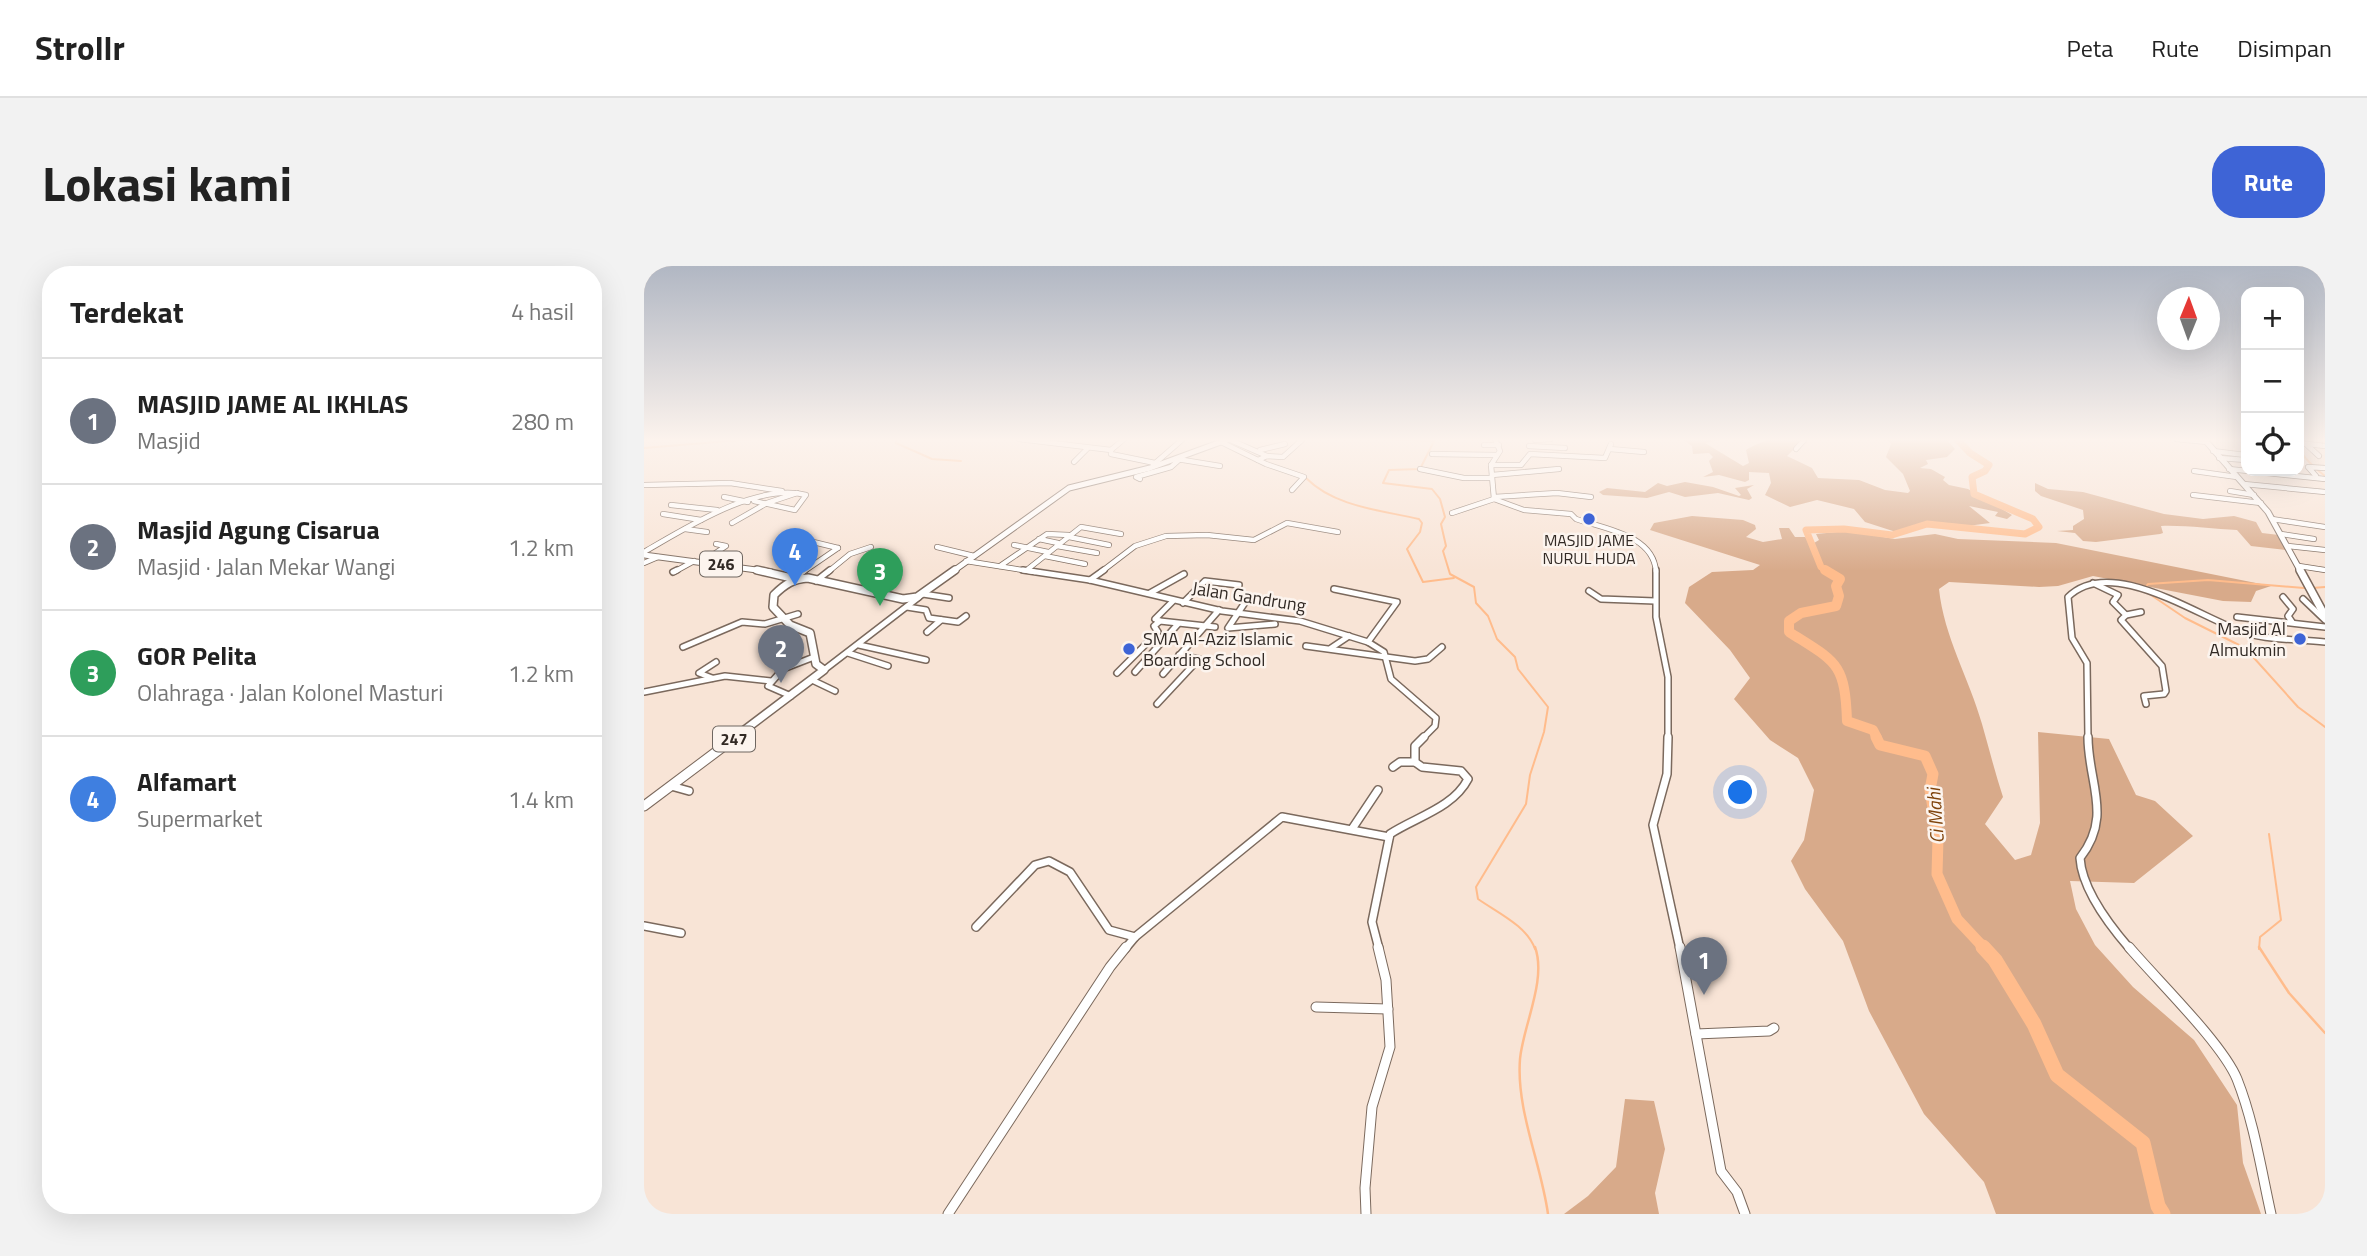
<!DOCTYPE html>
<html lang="id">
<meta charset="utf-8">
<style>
body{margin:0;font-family:"Titillium Web",sans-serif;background:#f2f2f2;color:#222}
.controls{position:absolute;right:21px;top:21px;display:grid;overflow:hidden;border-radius:14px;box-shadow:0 7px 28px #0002}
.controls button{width:63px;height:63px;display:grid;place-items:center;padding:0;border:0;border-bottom:2px solid #e0e0e0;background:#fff;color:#222;font:35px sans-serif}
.compass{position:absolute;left:1513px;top:21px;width:63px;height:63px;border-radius:50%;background:#fff;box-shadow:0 7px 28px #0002;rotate:1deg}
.you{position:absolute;left:1097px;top:527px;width:24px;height:24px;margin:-18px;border:5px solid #fff;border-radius:50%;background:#1a73e8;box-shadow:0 0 0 10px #1a73e833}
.badge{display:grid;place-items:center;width:46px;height:46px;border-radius:50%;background:#3e64d6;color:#fff;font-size:23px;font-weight:700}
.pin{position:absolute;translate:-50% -58px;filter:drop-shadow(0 2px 4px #0008)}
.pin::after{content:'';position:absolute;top:37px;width:24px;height:21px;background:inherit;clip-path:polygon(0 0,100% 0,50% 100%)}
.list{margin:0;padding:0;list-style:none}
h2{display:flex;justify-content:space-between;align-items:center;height:91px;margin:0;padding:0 28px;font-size:30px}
h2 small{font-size:23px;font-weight:400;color:#767676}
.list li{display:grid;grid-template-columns:46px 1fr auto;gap:21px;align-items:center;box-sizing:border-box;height:126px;padding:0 28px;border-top:2px solid #e0e0e0}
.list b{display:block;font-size:26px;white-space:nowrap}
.list p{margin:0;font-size:23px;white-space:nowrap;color:#767676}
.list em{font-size:23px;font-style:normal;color:#767676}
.icon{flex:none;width:38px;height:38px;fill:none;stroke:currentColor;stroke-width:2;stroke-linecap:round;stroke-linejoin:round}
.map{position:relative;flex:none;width:1681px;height:948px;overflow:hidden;border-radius:28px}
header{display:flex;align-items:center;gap:42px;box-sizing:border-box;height:98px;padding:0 35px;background:#fff;border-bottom:2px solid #e0e0e0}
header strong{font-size:33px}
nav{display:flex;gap:38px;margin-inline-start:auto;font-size:24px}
.intro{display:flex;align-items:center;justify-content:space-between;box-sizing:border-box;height:168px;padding:0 42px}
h1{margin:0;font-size:49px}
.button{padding:18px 32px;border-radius:28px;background:#3e64d6;color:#fff;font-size:24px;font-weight:700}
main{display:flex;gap:42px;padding:0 42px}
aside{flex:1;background:#fff;border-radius:28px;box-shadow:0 7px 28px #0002}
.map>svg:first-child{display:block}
.green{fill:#d8aa8a}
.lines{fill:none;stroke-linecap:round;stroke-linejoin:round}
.stream-far1{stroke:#ffbc8c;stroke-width:2}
.stream{stroke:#ffbc8c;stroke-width:2.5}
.river-far3{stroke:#ffbc8c;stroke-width:7}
.river-far2{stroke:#ffbc8c;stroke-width:10}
.river-far1{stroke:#ffbc8c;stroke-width:11}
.river{stroke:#ffbc8c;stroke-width:15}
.minor-far3-casing{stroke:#7b695d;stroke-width:6}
.minor-far2-casing{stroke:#7b695d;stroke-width:8}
.minor-far1-casing{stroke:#7b695d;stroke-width:10}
.minor-casing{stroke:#7b695d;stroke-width:11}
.major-far2-casing{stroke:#7b695d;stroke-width:7}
.major-far1-casing{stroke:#7b695d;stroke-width:10}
.major-casing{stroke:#7b695d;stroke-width:11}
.minor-far3{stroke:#fff;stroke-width:4.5}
.minor-far2{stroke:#fff;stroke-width:5}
.minor-far1{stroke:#fff;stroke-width:7}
.minor{stroke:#fff;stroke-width:9}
.major-far2{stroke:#fff;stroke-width:5}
.major-far1{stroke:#fff;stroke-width:7}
.major{stroke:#fff;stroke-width:9}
.poi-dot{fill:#3e64d6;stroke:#fcf4ee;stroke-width:2.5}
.labels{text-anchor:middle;stroke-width:5;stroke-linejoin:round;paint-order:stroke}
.far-poi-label{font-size:16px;fill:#322a25;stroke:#fcf4ee}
.shield{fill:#fcf4ee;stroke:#6f6761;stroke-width:2}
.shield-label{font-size:16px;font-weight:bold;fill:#322a25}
.street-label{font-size:18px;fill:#322a25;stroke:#fcf4ee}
.poi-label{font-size:18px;fill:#322a25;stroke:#fcf4ee;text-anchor:end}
.water-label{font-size:19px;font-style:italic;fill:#7f430b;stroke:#fcf4ee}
</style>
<header>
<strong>Strollr</strong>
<nav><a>Peta</a><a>Rute</a><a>Disimpan</a></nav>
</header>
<div class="intro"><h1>Lokasi kami</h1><a class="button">Rute</a></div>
<main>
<aside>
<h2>Terdekat<small>4 hasil</small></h2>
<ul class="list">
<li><span class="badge" style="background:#6b7280">1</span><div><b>MASJID JAME AL IKHLAS</b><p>Masjid</p></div><em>280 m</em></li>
<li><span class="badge" style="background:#6b7280">2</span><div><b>Masjid Agung Cisarua</b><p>Masjid · Jalan Mekar Wangi</p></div><em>1.2 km</em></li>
<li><span class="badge" style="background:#2e9e5b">3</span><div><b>GOR Pelita</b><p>Olahraga · Jalan Kolonel Masturi</p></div><em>1.2 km</em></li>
<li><span class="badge" style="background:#3f7fe0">4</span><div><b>Alfamart</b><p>Supermarket</p></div><em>1.4 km</em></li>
</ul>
</aside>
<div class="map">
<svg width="1681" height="948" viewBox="0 0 1681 948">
<rect width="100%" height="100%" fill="#f8e4d6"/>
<g class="green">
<path d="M1038 173H1080L1061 177 1099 200 1105 197 1102 184C1118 174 1146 166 1164 177L1155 178 1143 190 1168 202 1174 212 1215 214 1241 224 1264 227 1266 225 1259 208 1242 191 1247 178 1243 173 1303 174 1311 183 1303 191 1282 194 1284 198 1276 202 1287 203 1301 211 1299 214 1305 219 1324 223 1368 249 1363 253 1351 250 1354 246 1325 240 1346 257 1316 261 1272 260 1252 266 1221 256 1210 243 1173 234 1146 241 1121 229 1127 217 1125 207 1105 206V214L1101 216 1075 209 1059 211 1069 206 1065 195 1069 191 1065 187 1049 188 1048 180Z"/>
<polygon points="1041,216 1069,221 1095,230 1097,229 1091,222 1110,219 1103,223 1108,232 1105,234 1074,227 1041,231 1025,226 1003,232 959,229 955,226 963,222 1001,226 1014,217 1023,220"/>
<path d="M1391 217 1404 223 1439 226 1520 248 1559 253 1590 250 1612 256 1618 267 1635 269 1642 284 1607 280 1593 264C1570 263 1539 259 1517 260L1519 267 1516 268 1452 276 1439 275 1431 267 1413 265 1429 264V260L1440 253 1439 244 1397 230 1391 225Z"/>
<path d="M1048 250 1099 254 1111 259 1112 263 1102 271 1119 276 1138 273 1135 262H1145L1151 271H1161L1170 277 1175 274 1172 268 1204 265 1251 273 1291 268 1314 273 1412 277 1627 320 1612 325 1607 336 1579 335 1449 310 1414 320 1395 321 1305 316 1295 323C1300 371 1325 412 1338 458 1345 482 1351 507 1359 531L1341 558 1371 594 1387 589 1396 557 1394 466 1465 473 1492 529 1511 535 1549 570 1490 617 1426 615 1432 643 1451 679 1489 721 1550 774 1593 839 1599 897 1617 948H1352L1340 916 1280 848 1225 745 1199 675 1161 623 1147 595 1160 574 1170 524 1154 492 1126 474 1090 433 1106 412 1086 384 1041 337 1045 321 1068 306 1109 304 1116 299 1006 264 1010 257Z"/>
<polygon points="981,833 1010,835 1021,883 1011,927 1015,948 920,948 944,930 972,901"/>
</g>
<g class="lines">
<g class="stream-far1">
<polyline points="252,173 252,177 288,193 317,195"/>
<path d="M741 173 790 175 776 203 745 204 739 217 788 223 796 233 801 251 797 258 802 280 799 285 806 308 830 321 832 337 844 350 853 373 871 391 874 403 904 441 900 466 886 509 882 538 832 621 834 633C854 647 883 660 891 683"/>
<polyline points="0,182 108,173"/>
<polyline points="1655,185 1668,199"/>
<polyline points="1671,202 1681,210"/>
<path d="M662 212C691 241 736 244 775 253L778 257 776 266 763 283 779 316 810 312"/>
<polyline points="1501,322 1504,318 1564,314 1660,322"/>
<polyline points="1668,322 1681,321"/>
<polyline points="1504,327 1541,352 1601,382 1654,441 1681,461"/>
<polyline points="1615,683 1616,671 1637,654 1625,568"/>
</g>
<g class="stream">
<path d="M891 681C903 714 879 760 876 793 872 844 897 897 904 948"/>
<polyline points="1615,681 1645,727 1681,767"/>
</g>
<polyline class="river-far3" points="1184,306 1177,301 1162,264 1200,263 1248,269 1283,258 1381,268 1395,261 1389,253 1330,228 1328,211 1341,205 1345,199 1326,187 1313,173"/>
<path class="river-far2" d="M1181 304 1196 313 1192 320 1195 330 1192 340 1157 347 1145 355V366C1192 396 1201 396 1203 455L1229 464 1233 472"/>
<polyline class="river-far1" points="1232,471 1236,479 1281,490 1289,508 1286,524 1294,572 1293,608 1313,653 1341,683"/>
<polyline class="river" points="1339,681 1351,694 1390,758 1413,809 1499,877 1514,940 1519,948"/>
<defs>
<g id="minor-far3">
<polyline points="375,173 467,184 467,188 511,197"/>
<polyline points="584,173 623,190"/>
<path d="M851 173 856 185 847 199 850 233 880 244 927 248 932 253C961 263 1010 269 1012 306"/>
<polyline points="1532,173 1563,176"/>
<polyline points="891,174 907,173"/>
<polyline points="577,176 622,198 660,211 648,224"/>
<polyline points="1655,177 1681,180"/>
<polyline points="840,179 855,179"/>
<polyline points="1663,179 1675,190"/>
<polyline points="885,180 921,182"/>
<polyline points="966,183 1000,186"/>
<polyline points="1152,183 1161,173"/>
<polyline points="467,184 480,173"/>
<polyline points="616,184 641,178"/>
<polyline points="1569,185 1601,189"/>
<polyline points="788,188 853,189"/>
<polyline points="1575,192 1602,194"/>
<polyline points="533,193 576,200"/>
<polyline points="614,194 623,190 639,191 659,173"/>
<polyline points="430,196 444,182"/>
<polyline points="509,199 539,173"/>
<polyline points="847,199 877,199 886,188 961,192 967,178"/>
<polyline points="776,203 820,212 847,212"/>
<polyline points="1585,203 1681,213"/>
<polyline points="1550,205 1593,211"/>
<polyline points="848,209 915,203"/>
<polyline points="1672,210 1664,201 1681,202"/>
<polyline points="496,213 492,211 527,201 536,193"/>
<polyline points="1600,218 1681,226"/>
<polyline points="0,219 86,217 138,225"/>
<polyline points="1586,225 1610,229"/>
<polyline points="1549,229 1617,237"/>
<polyline points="80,231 104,236"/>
<polyline points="850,231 913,227 947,231"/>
<polyline points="27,239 73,244"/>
<polyline points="808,247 850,233"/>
<polyline points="19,248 57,254"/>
<polyline points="1628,253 1681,261"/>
<polyline points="88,257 123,237 153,227"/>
<polyline points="41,263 63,266"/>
<polyline points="1637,268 1670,273"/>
<polyline points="425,271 465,279"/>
<polyline points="157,273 194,282"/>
<polyline points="395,273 414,277"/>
<polyline points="370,279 404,286"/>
<polyline points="413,280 453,287"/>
<polyline points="1644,280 1681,284"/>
<polyline points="293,281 330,290"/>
<path d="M0 286C42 262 113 216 162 229L151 244 110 235"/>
<polyline points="401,290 441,298"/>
<polyline points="322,295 391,306"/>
<polyline points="58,296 82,280 72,278"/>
<polyline points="0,297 14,291"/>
<polyline points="356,300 403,268 425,269"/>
<polyline points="1655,300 1681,304"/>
<polyline points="384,303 437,261 477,268"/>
<polyline points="30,306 50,295"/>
<polyline points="159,306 194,282"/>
<polyline points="184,306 206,288 227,281"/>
<polyline points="457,306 491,280 522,270 563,269 610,274 643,257 694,266"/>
</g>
<g id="minor-far2">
<polyline points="379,304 446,314 578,345 656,355 724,376 740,386 747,413 792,452 791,460 779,472"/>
<polyline points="1012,304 1012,351 1024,411 1024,472"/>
<polyline points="29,306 33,304"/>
<polyline points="151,312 161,304"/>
<polyline points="446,314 460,304"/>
<polyline points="172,315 186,304"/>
<polyline points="1449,317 1474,329 1469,336 1482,349 1477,354 1518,400 1522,425 1520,428 1500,430 1502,438"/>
<polyline points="690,323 753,336 724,376"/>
<polyline points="945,325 957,333 1011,335"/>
<polyline points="506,327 540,308"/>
<polyline points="279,328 305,332"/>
<polyline points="1639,331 1649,343 1644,350 1648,356"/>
<polyline points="1659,333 1681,354"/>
<polyline points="628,334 604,332 584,362 631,358"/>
<polyline points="539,337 561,315 595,319"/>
<polyline points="263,341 282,344 285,352 314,356 322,350"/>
<polyline points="1482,349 1497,346"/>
<polyline points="1593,351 1681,361"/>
<polyline points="516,355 571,361"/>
<polyline points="283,366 297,354"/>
<polyline points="215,379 282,394"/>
<polyline points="662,380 771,395 784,393 798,381"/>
<polyline points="39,381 98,356 121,358 154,348"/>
<polyline points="687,382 705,370"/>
<polyline points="204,387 244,400"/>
<polyline points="124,389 145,400"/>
<polyline points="180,404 275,331"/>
<polyline points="491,406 534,358"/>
<polyline points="473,407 514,366 510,360 516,355 511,353 529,335"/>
<polyline points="519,408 575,344"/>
<polyline points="68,412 55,407 72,396"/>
<polyline points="168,414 191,425"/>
<polyline points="0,426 81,410 127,415"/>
<polyline points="147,430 124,420 139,403 170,391"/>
<polyline points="513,438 555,393 535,389"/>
<path d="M1444 472 1443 397 1428 372 1424 331C1468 287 1560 355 1605 368 1630 375 1656 373 1681 376"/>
</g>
<g id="minor-far1">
<polyline points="1024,471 1023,508 1009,559 1036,683"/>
<path d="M1444 471C1444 517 1469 550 1436 592 1438 623 1466 660 1486 683"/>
<polyline points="749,501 756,496 771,496"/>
<polyline points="27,520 45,525"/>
<polyline points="708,563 734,524"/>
<polyline points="0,660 37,667"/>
<polyline points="332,661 391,599 405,595 426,606 465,664 491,671"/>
<polyline points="481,683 491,671 638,551 745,571"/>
<path d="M735 683 728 656 746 568C772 551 809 542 824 513L817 505 778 501 771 496V480L780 471"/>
</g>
<g id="minor">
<polyline points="1036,681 1077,905 1093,926 1101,948"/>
<path d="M1485 681C1513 714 1578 777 1593 813 1610 856 1617 903 1627 948"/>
<polyline points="672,741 744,743"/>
<polyline points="1052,768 1125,765 1130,762"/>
<polyline points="304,948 466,701 482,681"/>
<polyline points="722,948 721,922 728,841 746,781 742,714 734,681"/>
</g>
<g id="major-far2">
<polyline points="1560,173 1624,246 1657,306"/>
<polyline points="0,289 127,306"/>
<polyline points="308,306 425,222 506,202 585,173"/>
</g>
<g id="major-far1">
<polyline points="113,304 152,313"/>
<polyline points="1656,304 1681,350"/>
<path d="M90 472 180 404 172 398 166 367 146 359 129 341 130 329C141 318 149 313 164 312L259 333 273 331 311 304"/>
</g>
<polyline id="major" points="0,540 92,471"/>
</defs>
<use href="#minor-far3" class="minor-far3-casing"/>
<use href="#minor-far2" class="minor-far2-casing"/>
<use href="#minor-far1" class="minor-far1-casing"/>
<use href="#minor" class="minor-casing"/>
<use href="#major-far2" class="major-far2-casing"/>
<use href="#major-far1" class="major-far1-casing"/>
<use href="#major" class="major-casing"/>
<use href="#minor-far3" class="minor-far3"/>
<use href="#minor-far2" class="minor-far2"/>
<use href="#minor-far1" class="minor-far1"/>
<use href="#minor" class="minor"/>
<use href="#major-far2" class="major-far2"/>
<use href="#major-far1" class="major-far1"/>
<use href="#major" class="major"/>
</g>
<linearGradient id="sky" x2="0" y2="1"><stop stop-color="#b1b7c3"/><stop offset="0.57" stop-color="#fcf3ed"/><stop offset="1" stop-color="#fcf3ed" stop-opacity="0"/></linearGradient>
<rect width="1681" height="305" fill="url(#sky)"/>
<g class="poi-dot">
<circle cx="945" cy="253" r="7"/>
<circle cx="1656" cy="373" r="7"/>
<circle cx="485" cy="383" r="7"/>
</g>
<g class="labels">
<g class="far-poi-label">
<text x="945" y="280">MASJID JAME<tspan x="945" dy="18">NURUL HUDA</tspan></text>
</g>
<g class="shield">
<rect x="56" y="285.5" width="42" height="25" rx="5"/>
<rect x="69" y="460.5" width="42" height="25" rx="5"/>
</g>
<g class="shield-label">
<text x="77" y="304">246</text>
<text x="90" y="479">247</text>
</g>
<g class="street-label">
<text transform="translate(605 331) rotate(9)" y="6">Jalan Gandrung</text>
</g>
<g class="poi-label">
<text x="1642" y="369">Masjid Al<tspan x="1642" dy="21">Almukmin</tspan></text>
<text x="499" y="379" text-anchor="start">SMA Al-Aziz Islamic<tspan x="499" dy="21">Boarding School</tspan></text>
</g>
<g class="water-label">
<text transform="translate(1291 550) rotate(-94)" y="7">Ci Mahi</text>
</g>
</g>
</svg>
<div class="controls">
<button>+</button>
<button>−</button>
<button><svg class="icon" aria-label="locate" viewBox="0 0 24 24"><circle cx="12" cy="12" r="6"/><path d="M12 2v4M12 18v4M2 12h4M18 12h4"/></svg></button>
</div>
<svg class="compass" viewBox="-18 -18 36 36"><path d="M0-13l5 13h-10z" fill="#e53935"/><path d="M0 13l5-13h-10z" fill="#767676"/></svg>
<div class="you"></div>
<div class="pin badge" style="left:1060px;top:729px;background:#6b7280">1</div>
<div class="pin badge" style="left:137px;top:417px;background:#6b7280">2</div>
<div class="pin badge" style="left:236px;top:340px;background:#2e9e5b">3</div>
<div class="pin badge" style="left:151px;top:320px;background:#3f7fe0">4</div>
</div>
</main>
